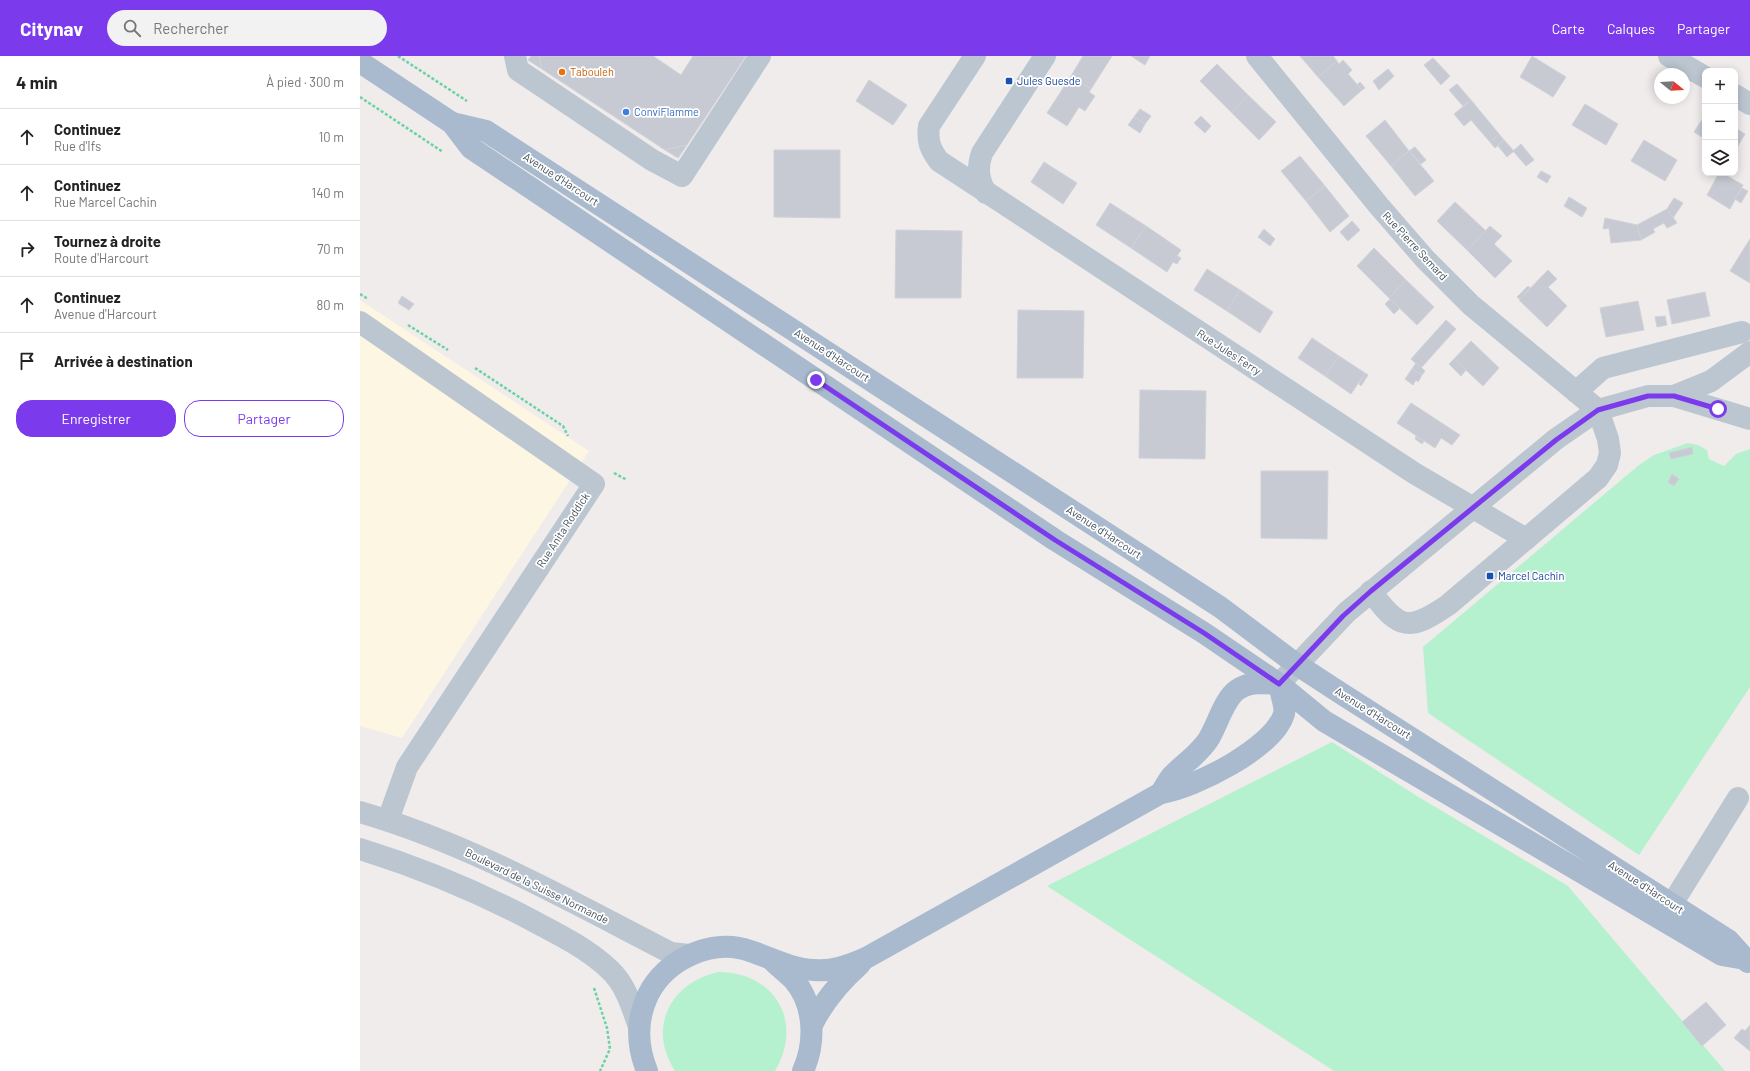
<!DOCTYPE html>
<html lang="fr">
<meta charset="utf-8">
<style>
body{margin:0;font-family:Barlow,sans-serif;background:#f2f2f2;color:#222}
.controls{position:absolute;right:12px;top:12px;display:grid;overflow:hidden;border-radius:8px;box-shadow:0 2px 10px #0003}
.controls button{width:36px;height:36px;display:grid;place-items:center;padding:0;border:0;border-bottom:1px solid #e0e0e0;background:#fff;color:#222;font:20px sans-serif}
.compass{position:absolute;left:1294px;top:12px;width:36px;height:36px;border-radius:50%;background:#fff;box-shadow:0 2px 10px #0003;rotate:108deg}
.stop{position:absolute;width:12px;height:12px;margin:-9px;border:3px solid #7c3aed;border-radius:50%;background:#fff}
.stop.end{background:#7c3aed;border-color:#fff;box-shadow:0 1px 4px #0008}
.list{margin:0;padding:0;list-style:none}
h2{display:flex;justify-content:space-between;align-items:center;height:52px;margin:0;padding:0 16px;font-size:17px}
h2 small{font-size:13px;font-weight:400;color:#767676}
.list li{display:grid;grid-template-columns:26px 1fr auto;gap:12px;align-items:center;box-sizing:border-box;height:56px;padding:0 16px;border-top:1px solid #e0e0e0}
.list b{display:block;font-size:15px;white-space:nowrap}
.list p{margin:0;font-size:13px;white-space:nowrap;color:#767676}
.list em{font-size:13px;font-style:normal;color:#767676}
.actions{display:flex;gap:8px;padding:12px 16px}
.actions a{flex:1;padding:9px 0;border:1px solid #7c3aed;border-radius:16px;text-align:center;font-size:14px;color:#7c3aed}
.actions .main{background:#7c3aed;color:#fff}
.icon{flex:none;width:22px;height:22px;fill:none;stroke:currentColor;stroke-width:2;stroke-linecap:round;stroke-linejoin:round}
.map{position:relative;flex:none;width:1390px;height:1015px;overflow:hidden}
header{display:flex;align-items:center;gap:24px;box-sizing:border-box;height:56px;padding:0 20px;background:#7c3aed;color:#fff}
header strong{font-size:19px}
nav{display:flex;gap:22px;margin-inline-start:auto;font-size:14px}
.search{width:280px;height:36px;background:#f2f2f2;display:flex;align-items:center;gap:10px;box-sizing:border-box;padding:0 14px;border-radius:22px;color:#767676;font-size:15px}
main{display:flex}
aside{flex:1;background:#fff}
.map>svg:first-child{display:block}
.commercial{fill:#fdf6e2}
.green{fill:#b5f1cf}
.building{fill:#c7cad2;stroke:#cfd2d8}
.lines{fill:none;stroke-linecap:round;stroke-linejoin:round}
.path{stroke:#6bd2a3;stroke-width:2.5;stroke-dasharray:3 2;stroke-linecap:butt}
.minor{stroke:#bbc6d0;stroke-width:22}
.major{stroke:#a9bace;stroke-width:22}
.route{stroke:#7c3aed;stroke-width:5}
.food-dot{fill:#e8710a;stroke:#fff;stroke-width:1.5}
.transit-dot{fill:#1a4fb4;stroke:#fff;stroke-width:1.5}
.shop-dot{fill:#3f7fe0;stroke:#fff;stroke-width:1.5}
.labels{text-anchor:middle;stroke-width:3.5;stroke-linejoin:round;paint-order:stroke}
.food-label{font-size:11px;fill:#c56008;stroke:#fff;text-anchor:start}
.transit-label{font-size:11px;fill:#164399;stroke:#fff;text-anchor:start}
.shop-label{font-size:11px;fill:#366cbe;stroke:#fff;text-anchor:start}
.street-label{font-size:11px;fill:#434f5b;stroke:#fff}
</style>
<header>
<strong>Citynav</strong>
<div class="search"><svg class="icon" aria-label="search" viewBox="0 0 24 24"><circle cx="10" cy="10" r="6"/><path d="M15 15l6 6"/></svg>Rechercher</div>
<nav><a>Carte</a><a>Calques</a><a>Partager</a></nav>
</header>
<main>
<aside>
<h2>4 min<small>À pied · 300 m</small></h2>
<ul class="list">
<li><svg class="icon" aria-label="ahead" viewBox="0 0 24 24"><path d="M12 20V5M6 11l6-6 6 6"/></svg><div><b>Continuez</b><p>Rue d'Ifs</p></div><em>10 m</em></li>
<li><svg class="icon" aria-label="ahead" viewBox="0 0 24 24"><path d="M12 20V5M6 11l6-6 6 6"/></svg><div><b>Continuez</b><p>Rue Marcel Cachin</p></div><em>140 m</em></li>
<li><svg class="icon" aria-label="right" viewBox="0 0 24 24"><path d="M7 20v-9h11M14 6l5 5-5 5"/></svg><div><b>Tournez à droite</b><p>Route d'Harcourt</p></div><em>70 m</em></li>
<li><svg class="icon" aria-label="ahead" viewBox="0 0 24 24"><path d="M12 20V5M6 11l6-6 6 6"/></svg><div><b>Continuez</b><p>Avenue d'Harcourt</p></div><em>80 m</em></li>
<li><svg class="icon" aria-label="arrive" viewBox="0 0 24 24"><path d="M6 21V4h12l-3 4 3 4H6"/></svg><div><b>Arrivée à destination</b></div></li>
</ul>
<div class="actions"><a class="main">Enregistrer</a><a>Partager</a></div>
</aside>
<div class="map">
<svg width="1390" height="1015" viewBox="0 0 1390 1015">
<rect width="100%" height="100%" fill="#efeceb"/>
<polygon class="commercial" points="0,244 229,395 42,682 0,670"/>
<g class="green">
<polygon points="1328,387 1338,389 1347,394 1349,403 1364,410 1376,398 1390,393 1390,631 1279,799 1068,657 1063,591 1279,409 1294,399"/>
<polygon points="972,686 1057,740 1208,830 1365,1015 974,1015 687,830"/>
<path d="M358 916C415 916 444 966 415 1015H315C287 972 310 927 358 916Z"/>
</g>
<g class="building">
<polygon points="171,0 179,0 182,13 168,4"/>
<polygon points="179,0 293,0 321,19 333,0 386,0 327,89 305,94 182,13"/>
<polygon points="723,0 752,0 731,33 711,20"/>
<polygon points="771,0 790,0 785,9"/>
<polygon points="940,0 973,0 977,5 958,21"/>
<polygon points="1172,0 1206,21 1193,41 1160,21"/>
<polygon points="1073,2 1090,20 1081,29 1064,9"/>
<polygon points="983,4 992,14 988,18 1002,34 984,50 958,21 977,5 979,8"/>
<polygon points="857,8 888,39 872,57 840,25"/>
<polygon points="1028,13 1034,20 1019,34 1013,25"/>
<polygon points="711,20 731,33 729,36 735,40 725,55 719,51 707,70 687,57"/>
<polygon points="509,24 547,49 533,69 496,45"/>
<polygon points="1000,26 1005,32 1002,34 997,29"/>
<polygon points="1097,28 1111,44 1103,50 1089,34"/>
<polygon points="888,39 916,66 899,84 872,57"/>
<polygon points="1111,44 1139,78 1130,86 1111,64 1104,70 1094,58"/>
<polygon points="1225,48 1258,68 1246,89 1212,69"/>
<polygon points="780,53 791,60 785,68 774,61"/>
<polygon points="1345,59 1345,83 1334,76"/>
<polygon points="841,60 851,70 845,77 834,67"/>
<polygon points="774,61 785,68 780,77 768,69"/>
<polygon points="1025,64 1049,95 1031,110 1006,80"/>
<polygon points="1375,72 1385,78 1375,95"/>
<polygon points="1139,78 1144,84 1135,92 1130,86"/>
<polygon points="1144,84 1154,95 1147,101 1138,90"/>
<polygon points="1284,84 1317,104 1305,125 1271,105"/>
<polygon points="1161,88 1174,104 1166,110 1153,95"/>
<polygon points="327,89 318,102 305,94"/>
<polygon points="1055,91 1066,104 1061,108 1049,95"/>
<polygon points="414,94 480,94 480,162 414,161"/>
<polygon points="1049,95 1074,125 1055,140 1031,110"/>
<polygon points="940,100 965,130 946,145 921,115"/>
<polygon points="684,106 717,127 703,148 671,126"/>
<polygon points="1181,115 1191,120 1187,127 1177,121"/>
<polygon points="1359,117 1362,117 1383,129 1370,153 1347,139"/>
<polygon points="965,130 989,160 970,176 946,145"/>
<polygon points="1382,132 1388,135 1381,147 1375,143"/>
<polygon points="1209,141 1227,152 1222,161 1204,150"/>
<polygon points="1314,142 1323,147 1313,162 1307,153"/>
<polygon points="1095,146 1126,175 1107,194 1077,165"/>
<polygon points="750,147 786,170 771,192 736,169"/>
<polygon points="1307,153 1317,167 1307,172 1304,167 1293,173 1295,176 1281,184 1277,169"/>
<polygon points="1245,162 1277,169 1281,184 1251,187 1249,172 1243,173"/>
<polygon points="992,165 1000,174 988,185 980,176"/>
<polygon points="786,170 821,194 817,200 821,202 817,208 813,206 807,216 771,192"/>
<polygon points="1130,170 1142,180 1134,188 1152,205 1135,222 1107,194"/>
<polygon points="904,173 915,183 910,190 898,181"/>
<polygon points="536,174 602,175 601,242 535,242"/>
<polygon points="1390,183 1390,227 1370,215"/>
<polygon points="1014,192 1046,224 1029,242 997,210"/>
<polygon points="847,213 880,234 867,255 834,234"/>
<polygon points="1188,214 1197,223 1188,231 1207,250 1187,271 1159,244"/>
<polygon points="1046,224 1074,251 1057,269 1029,242"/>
<polygon points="1168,230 1170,232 1160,243 1157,241"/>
<polygon points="880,234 913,256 900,277 867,255"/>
<polygon points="1345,236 1350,260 1312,268 1307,244"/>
<polygon points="42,240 54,248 49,254 38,247"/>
<polygon points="1030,243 1040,252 1034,258 1025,248"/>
<polygon points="1278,245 1284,274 1246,281 1240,252"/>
<polygon points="658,254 724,255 723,322 657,322"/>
<polygon points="1305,260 1307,269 1297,271 1295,261"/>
<polygon points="1086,264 1096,273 1061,312 1051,303"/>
<polygon points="952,282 979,300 965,320 938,302"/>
<polygon points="1111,285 1139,312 1123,330 1094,303"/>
<polygon points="979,300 1005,317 991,338 965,320"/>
<polygon points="1094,303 1106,314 1101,320 1089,308"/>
<polygon points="1056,307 1065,315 1062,319 1052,313"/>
<polygon points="1052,313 1062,319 1058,326 1056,324 1053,329 1045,323"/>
<polygon points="1005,317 1008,319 1001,330 999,328"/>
<polygon points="780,334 846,335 845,403 779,402"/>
<polygon points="1051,347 1100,379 1092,389 1081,382 1075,392 1037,367"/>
<polygon points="1056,380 1064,385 1062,388 1055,383"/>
<polygon points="1332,391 1333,398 1311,403 1309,397"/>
<polygon points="901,415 968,415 967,483 901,482"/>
<polygon points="1312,418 1319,423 1314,430 1308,426"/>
<polygon points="1346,946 1366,969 1342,990 1322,966"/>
<polygon points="1390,969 1390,995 1374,982 1382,973 1385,975"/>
</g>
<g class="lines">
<g class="path">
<polyline points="38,0 107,45"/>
<polyline points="0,41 83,96"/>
<polyline points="0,238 8,243"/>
<polyline points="48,269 88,294"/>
<polyline points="115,312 203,370 208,380"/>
<polyline points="254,417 267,424"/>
<polyline points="234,932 247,972 250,993 240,1015"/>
</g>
<g class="minor">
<polyline points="155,0 158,14 292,104 322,120 400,0"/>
<path d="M615 0 569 70C567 85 570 93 579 105L1054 417 1166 483"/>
<path d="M897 0 1019 150 1065 203 1111 249 1238 354 1248 383 1250 397 1247 409 1238 422 1088 549C1050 575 1039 575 1011 535"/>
<polyline points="1309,0 1345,21"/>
<polyline points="1375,39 1390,48"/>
<path d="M626 137C618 123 617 112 622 97L685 0"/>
<polyline points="0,266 234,428 47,711 28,764"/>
<polyline points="1216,336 1243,312 1382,276"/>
<polyline points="1314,340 1390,363"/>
<polyline points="919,628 987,556 1196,383 1238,354 1288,340 1314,340 1351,325 1390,296"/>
<path d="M0 756C110 788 210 845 311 897L329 899"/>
<path d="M0 793C61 812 121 837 177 867 202 880 229 894 250 914 266 929 272 951 279 971"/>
<polyline points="1312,848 1378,742"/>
</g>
<g class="major">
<polyline points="0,6 92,67 111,92 695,484 844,577 919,628 964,665 1362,899 1385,903"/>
<polyline points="92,67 126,75 860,551 936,608 982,638 1368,884 1388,906"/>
<path d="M801 737C804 732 807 726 811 721 823 708 838 699 848 684 857 670 864 643 877 634 890 625 905 627 919 628"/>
<path d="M414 906C420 912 427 917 433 923 455 948 456 986 443 1015"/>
<path d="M452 969C464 944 480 926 500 908"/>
<path d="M287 1015C277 990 276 964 288 939 305 904 352 881 390 895 411 902 431 913 454 914 473 916 489 909 506 902L801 737C834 732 914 692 924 658 926 651 920 636 919 628"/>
</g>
</g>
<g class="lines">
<polyline class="route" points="456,324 695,484 844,577 919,628 983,560 1011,535 1196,384 1238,354 1288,340 1314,340 1358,353"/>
</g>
<circle class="food-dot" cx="202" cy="16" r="4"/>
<g class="transit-dot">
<rect x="645" y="21" width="8" height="8" rx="2"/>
<rect x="1126" y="516" width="8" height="8" rx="2"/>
</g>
<circle class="shop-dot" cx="266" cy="56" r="4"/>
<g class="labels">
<g class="food-label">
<text x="210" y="20">Tabouleh</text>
</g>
<g class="transit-label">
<text x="657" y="29">Jules Guesde</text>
<text x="1138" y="524">Marcel Cachin</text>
</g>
<g class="shop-label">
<text x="274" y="60">ConviFlamme</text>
</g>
<g class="street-label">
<text transform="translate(201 123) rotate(33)" y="4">Avenue d'Harcourt</text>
<text transform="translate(1055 190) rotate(47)" y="4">Rue Pierre Semard</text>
<text transform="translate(869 296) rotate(33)" y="4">Rue Jules Ferry</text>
<text transform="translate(472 299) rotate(33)" y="4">Avenue d'Harcourt</text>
<text transform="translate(203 474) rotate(-57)" y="4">Rue Anita Roddick</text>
<text transform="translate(744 476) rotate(33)" y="4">Avenue d'Harcourt</text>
<text transform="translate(1013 657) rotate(32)" y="4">Avenue d'Harcourt</text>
<text transform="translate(177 830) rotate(26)" y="4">Boulevard de la Suisse Normande</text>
<text transform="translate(1286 831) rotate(33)" y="4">Avenue d'Harcourt</text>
</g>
</g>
</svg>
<div class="controls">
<button>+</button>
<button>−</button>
<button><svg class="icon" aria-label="layers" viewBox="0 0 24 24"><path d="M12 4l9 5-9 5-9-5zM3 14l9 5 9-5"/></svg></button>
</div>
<svg class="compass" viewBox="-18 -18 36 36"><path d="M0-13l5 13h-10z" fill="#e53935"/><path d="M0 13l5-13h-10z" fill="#767676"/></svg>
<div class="stop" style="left:1358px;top:353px"></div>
<div class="stop end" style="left:456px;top:324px"></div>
</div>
</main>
